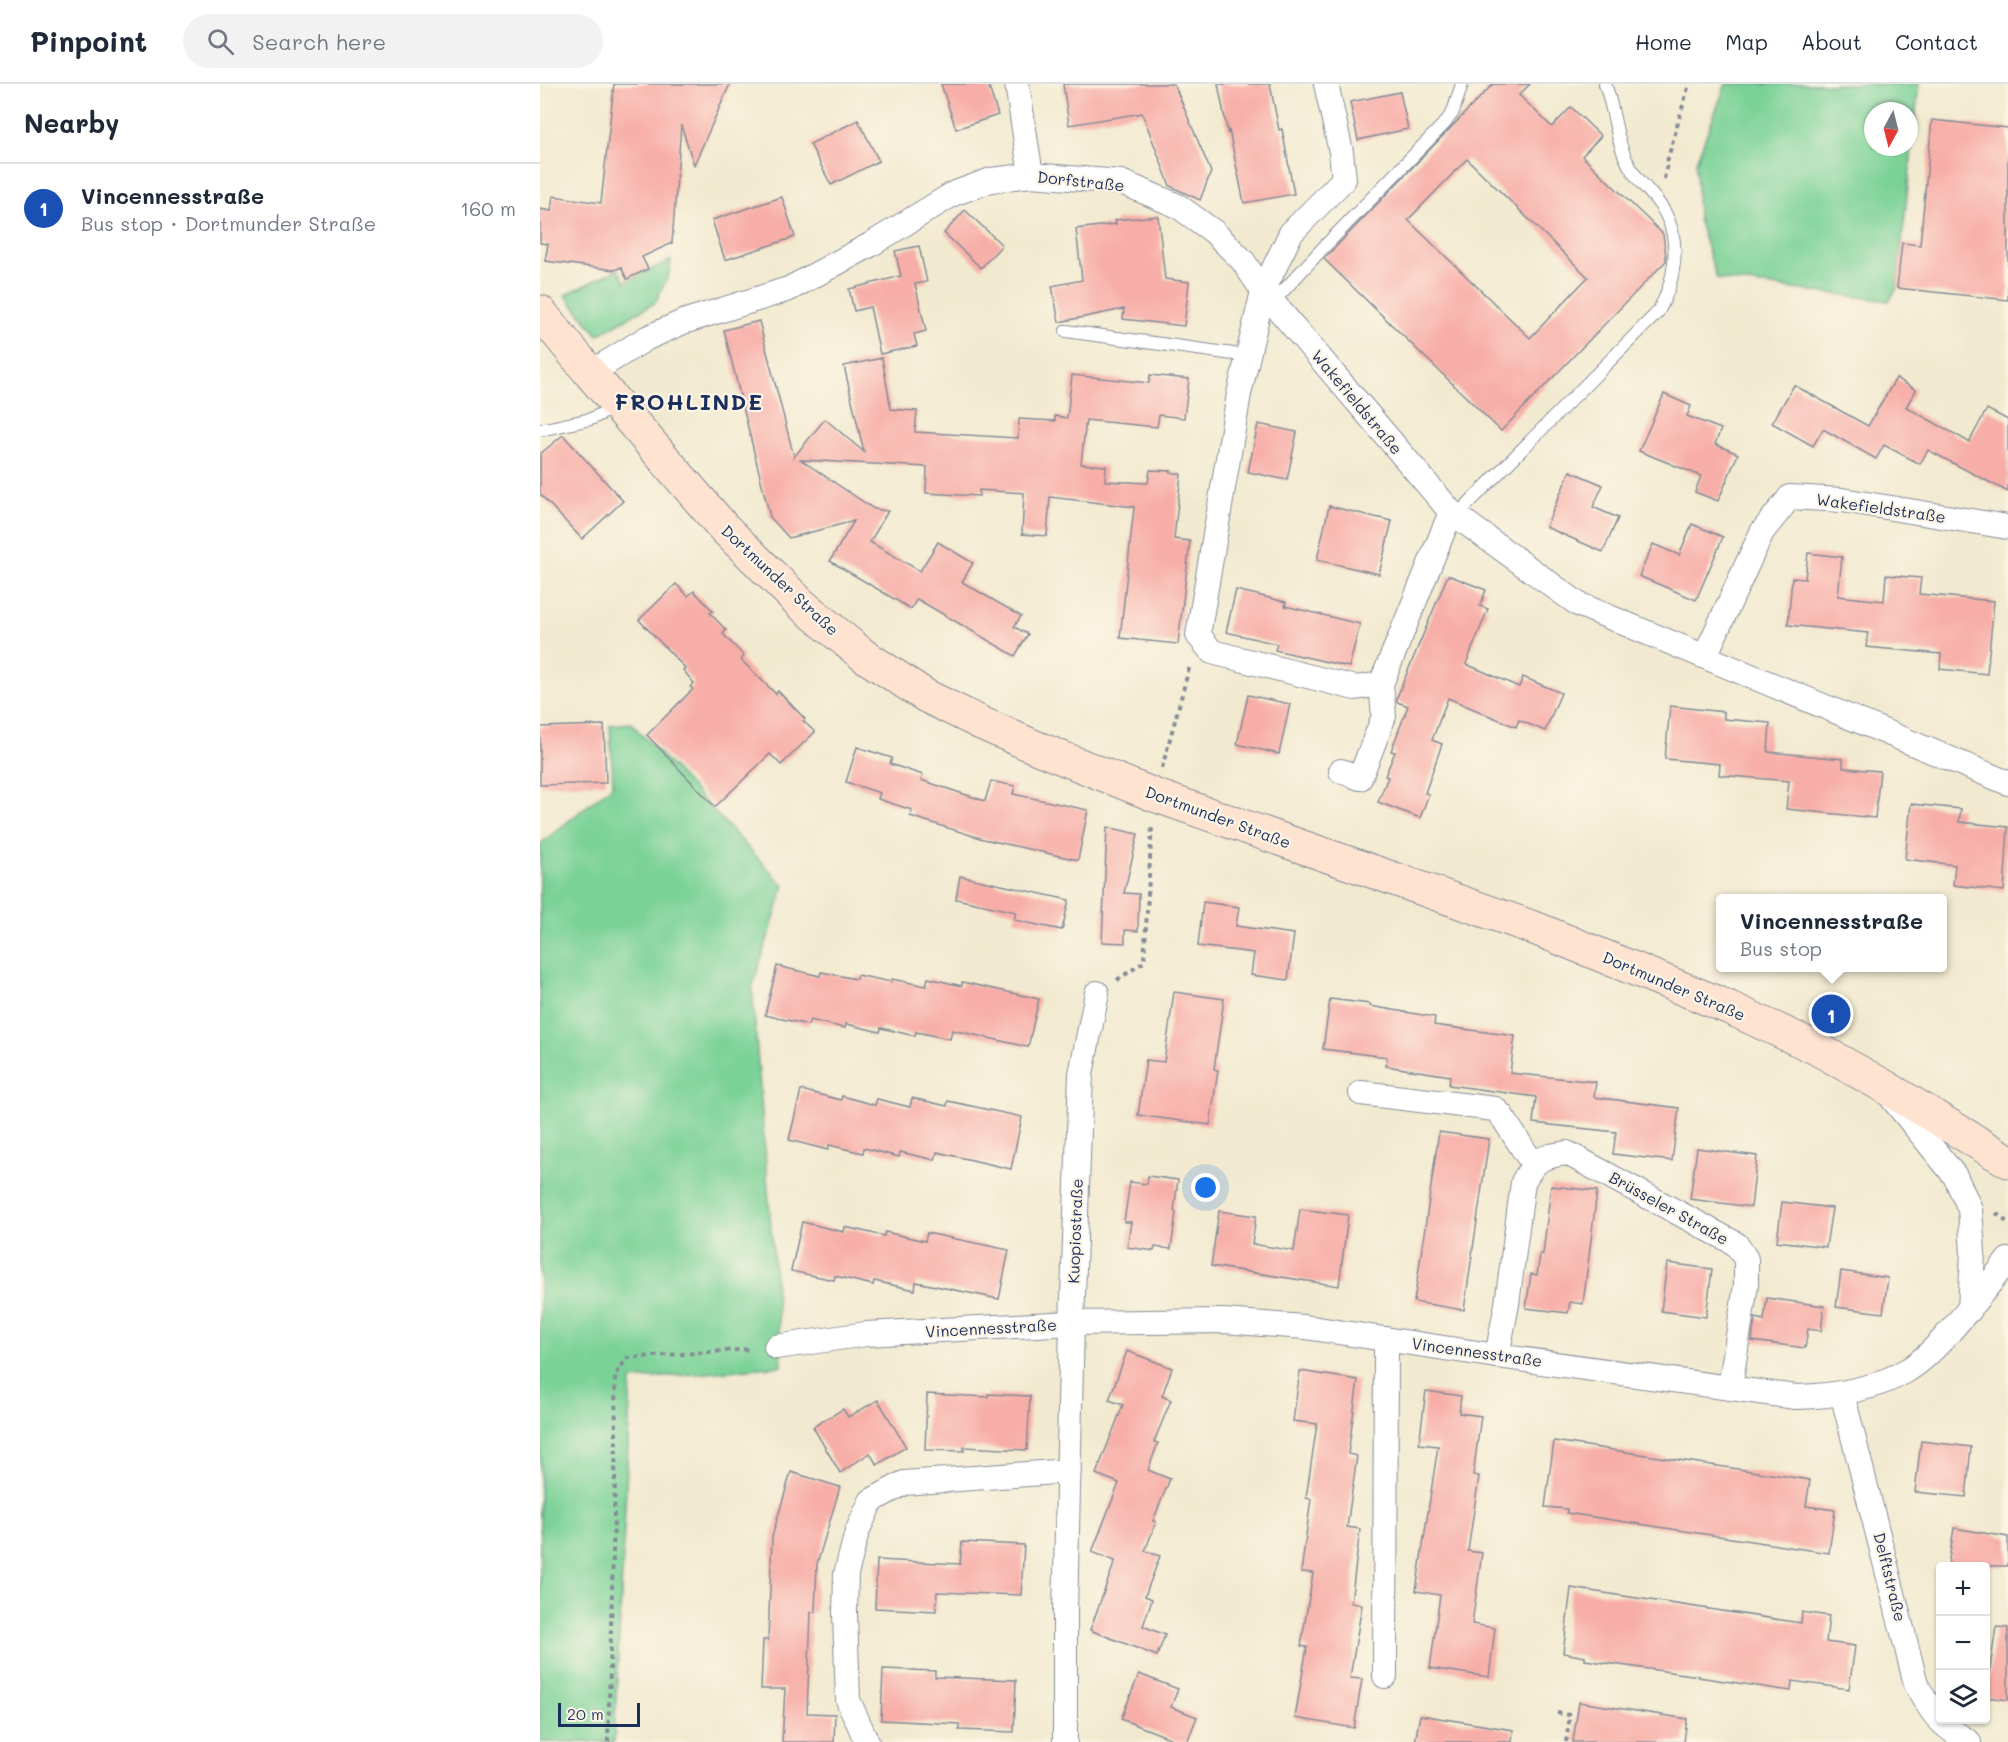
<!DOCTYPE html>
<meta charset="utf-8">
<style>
body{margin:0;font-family:Mali,sans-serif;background:#f2f2f3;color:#1f2937}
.controls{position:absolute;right:18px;bottom:18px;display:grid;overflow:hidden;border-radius:6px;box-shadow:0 2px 4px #0004}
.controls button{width:54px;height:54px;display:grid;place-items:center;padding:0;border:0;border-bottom:2px solid #e0e1e3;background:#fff;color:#1f2937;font:30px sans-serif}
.compass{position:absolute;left:1324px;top:18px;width:54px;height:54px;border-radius:50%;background:#fff;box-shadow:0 2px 4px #0004;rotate:187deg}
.scale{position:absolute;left:18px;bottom:15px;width:82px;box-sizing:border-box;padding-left:6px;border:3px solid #1b2f5e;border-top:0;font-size:16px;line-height:21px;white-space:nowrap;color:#1b2f5e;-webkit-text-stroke:4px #fcf5e5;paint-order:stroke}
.you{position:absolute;left:666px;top:1104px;width:21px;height:21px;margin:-15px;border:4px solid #fff;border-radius:50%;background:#1a73e8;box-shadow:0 0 0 9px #1a73e833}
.badge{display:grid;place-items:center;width:39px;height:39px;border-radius:50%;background:#b45309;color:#fff;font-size:20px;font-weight:700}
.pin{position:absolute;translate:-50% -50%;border:3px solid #fff;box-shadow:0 2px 6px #0006}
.popup{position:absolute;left:1176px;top:810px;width:231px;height:78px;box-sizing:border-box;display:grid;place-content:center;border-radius:6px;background:#fff;filter:drop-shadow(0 2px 4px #0005);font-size:20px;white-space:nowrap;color:#747a83}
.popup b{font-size:22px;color:#1f2937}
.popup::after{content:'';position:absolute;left:50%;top:100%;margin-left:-12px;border:12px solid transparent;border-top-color:#fff}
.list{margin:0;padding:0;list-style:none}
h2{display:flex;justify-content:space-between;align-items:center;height:78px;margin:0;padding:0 24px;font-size:26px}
h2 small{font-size:20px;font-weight:400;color:#747a83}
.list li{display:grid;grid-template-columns:39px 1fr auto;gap:18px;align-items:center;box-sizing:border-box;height:90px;padding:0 24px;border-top:2px solid #e0e1e3}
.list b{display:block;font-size:22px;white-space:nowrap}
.list p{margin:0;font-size:20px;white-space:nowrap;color:#747a83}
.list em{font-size:20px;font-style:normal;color:#747a83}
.icon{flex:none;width:33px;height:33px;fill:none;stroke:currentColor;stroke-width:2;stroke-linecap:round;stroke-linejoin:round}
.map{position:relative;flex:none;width:1468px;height:1658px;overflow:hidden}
header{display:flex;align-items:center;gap:36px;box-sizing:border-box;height:84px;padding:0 30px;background:#fff;border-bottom:2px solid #e0e1e3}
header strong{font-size:28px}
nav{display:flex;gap:33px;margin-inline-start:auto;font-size:21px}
.search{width:420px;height:54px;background:#f2f2f3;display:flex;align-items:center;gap:15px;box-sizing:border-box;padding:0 21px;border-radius:33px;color:#747a83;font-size:22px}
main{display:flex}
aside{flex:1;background:#fff}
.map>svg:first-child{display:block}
.green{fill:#7ad297;stroke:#4a807a;stroke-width:1.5;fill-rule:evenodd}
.building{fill:#f7aea8;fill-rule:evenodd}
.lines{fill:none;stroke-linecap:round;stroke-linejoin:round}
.service-casing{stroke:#868c97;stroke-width:14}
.minor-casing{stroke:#868c97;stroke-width:26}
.secondary-casing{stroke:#868c97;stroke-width:35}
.path{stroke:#868c97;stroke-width:4;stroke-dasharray:4.5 4.5;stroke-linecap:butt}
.service{stroke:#fff;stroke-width:12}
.minor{stroke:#fff;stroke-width:24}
.secondary{stroke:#fee3d1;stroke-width:33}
.labels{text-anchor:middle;stroke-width:4.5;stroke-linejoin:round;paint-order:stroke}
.street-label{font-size:16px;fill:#1b2f5e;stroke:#fcf5e5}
.district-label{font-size:22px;font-weight:bold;letter-spacing:1.5px;fill:#1b2f5e;stroke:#fcf5e5}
</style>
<header>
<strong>Pinpoint</strong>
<div class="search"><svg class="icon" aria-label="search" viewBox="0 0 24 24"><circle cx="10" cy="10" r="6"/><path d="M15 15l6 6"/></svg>Search here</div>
<nav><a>Home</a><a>Map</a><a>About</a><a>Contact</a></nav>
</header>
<main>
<aside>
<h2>Nearby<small></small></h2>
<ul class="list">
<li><span class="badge" style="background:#1a4fb4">1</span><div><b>Vincennesstraße</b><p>Bus stop · Dortmunder Straße</p></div><em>160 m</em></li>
</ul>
</aside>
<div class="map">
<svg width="1468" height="1658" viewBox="0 0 1468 1658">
<rect width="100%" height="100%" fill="#fcf5e5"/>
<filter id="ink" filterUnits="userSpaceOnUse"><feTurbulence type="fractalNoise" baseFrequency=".0167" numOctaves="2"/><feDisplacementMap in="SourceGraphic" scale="12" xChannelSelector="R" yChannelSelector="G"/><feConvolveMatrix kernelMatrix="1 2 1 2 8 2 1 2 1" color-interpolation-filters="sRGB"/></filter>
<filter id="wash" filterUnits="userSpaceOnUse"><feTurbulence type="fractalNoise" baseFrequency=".008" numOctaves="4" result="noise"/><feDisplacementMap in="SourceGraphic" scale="24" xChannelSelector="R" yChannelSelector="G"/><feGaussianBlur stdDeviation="1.35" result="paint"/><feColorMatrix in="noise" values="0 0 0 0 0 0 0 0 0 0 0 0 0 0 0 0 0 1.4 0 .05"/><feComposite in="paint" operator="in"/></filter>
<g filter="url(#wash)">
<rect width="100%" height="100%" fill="#f2ead0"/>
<g class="green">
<path d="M1186 0H1379L1357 204 1349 217 1177 195 1158 135 1156 78ZM1333 27H1369V63H1333Z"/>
<polygon points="131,176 129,190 116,218 58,251 25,211 78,185 85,198"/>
<polygon points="91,639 244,802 212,904 242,1282 91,1296 74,1658 0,1658 0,760 73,701 70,641"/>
</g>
<g id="blocks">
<g class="building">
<polygon points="74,0 190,0 154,81 141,41 132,159 102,173 108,185 87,195 81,183 75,186 5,177 8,160 0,159 0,125 11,127 13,112 61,119"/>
<polygon points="401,0 448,0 458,31 416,45"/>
<polygon points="523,0 634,0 671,88 660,116 630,102 602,29 529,41"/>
<polygon points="678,0 730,0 739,46 742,45 754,110 704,119 689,46 688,50"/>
<path d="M953 0H990L979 11 1012 43 1031 23 1061 52 1042 72 1123 150 1126 173V177L961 347 784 175ZM927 75 1048 193 990 254 868 136Z"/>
<polygon points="860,8 868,45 818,56 810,18"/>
<polygon points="318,36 339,77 291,101 270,60"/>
<polygon points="1392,36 1468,44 1468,216 1357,204 1362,159 1380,161"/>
<polygon points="242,113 255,153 185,176 172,136"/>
<polygon points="425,126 462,161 441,184 404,149"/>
<polygon points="618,132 625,195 649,198 644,242 583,235 584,225 519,238 512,202 542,196 536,145 576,140 575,136"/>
<polygon points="379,162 387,198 375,200 386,247 374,250 377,262 340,270 330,223 314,227 309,205 361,192 355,167"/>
<polygon points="219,237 254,373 285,335 324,368 304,282 342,274 351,325 377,327 375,348 478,354 479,335 515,337 515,332 527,334 532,291 609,299 610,291 649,295 644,334 619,331 617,343 546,336 541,380 566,382 565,397 608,399 610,386 631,387 630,388 641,390 634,455 650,457 638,560 580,554 594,423 510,413 507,452 482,450 484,409 439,406 439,412 386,409 387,383 261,376 334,425 348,427 330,458 380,487 398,458 433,479 422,498 481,532 474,543 488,550 475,572 377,515 371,525 290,477 314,437 249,454 230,433 184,246"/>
<polygon points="1356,294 1376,306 1366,323 1429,358 1447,325 1468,336 1468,408 1388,366 1380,380 1344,361 1336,375 1283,345 1273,362 1232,339 1254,301 1328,342"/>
<polygon points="1124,310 1151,322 1147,332 1181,345 1175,360 1198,370 1178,417 1155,408 1161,392 1099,367"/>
<polygon points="718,340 757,348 747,396 708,388"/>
<polygon points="23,351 83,417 42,455 0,410 0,370"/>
<polygon points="1030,387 1063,401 1053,423 1078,434 1063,468 1006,443"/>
<polygon points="789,422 852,437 839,490 777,476"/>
<polygon points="1152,440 1183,453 1156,516 1099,492 1113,460 1139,471"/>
<polygon points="1268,469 1302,473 1298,512 1344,517 1346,491 1381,494 1379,510 1454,517 1447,590 1400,585 1401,570 1326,563 1328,549 1248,541 1252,494 1265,495"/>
<polygon points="908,491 946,506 940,522 948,525 926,580 979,603 983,593 1021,609 1005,647 979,636 976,643 908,614 892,656 902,660 885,709 889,710 880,734 838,718 848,693 845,692 855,668 851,667 868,622 857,618 857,613"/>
<polygon points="136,500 148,512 154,507 173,527 170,529 186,546 183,550 204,572 201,576 236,610 238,607 265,635 263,637 275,648 241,681 230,670 175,723 107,651 153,605 150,603 154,599 143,586 145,584 99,536"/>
<polygon points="696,506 746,518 745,522 820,540 809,583 735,566 737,560 686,548"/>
<polygon points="708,611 750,620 739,670 697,660"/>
<polygon points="1130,622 1184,628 1184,635 1230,639 1228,668 1303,675 1303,684 1340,687 1335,734 1246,725 1249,697 1179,691 1180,680 1125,675"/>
<polygon points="64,641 66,699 0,701 0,643"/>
<polygon points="317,663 352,674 350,680 383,691 381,696 445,717 451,697 475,702 473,710 548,726 538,776 443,755 370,732 372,726 338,715 340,709 306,698"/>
<polygon points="1371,720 1421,725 1419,738 1468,743 1464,807 1413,801 1415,781 1365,775"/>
<polygon points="567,743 598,750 584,809 599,810 598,847 585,846 585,859 562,858"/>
<polygon points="420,792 529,816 522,846 474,836 476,828 416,815"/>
<polygon points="663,818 699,823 696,842 754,850 748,896 711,891 714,869 658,862"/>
<polygon points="237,882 280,892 281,888 316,895 317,891 351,898 352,895 386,902 388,894 422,902 422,898 499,915 488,963 412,946 410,955 376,948 375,952 341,944 340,948 306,940 305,944 270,936 268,941 225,931"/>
<polygon points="634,908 684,915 674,985 678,986 670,1041 598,1031 606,976 624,978"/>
<polygon points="790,915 830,920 830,922 895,933 894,941 975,952 970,989 1056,998 1054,1013 1139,1024 1132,1077 1073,1070 1076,1048 993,1039 996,1013 909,1001 910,992 846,982 847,973 783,965"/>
<polygon points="261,1006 301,1016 302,1012 335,1021 337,1015 370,1023 372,1014 407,1022 408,1017 482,1033 471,1085 397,1068 395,1076 360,1068 359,1073 324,1064 323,1069 289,1061 288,1066 249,1056"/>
<polygon points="899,1048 949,1055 924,1226 874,1218"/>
<polygon points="1157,1064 1217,1072 1211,1123 1150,1115"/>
<polygon points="608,1092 638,1096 634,1127 636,1128 631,1165 615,1163 614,1167 587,1163 591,1138 584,1138 590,1098 607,1100"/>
<polygon points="1011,1102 1057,1107 1043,1220 1030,1218 1028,1229 986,1224 991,1190 997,1191 1000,1170 1003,1170"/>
<polygon points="1242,1118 1292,1124 1286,1163 1237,1157"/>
<polygon points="760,1125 808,1131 799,1202 671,1182 679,1127 716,1132 712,1160 754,1167"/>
<polygon points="262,1138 304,1148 305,1143 344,1152 345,1148 385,1157 387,1149 469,1166 459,1215 376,1198 375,1206 334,1197 333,1201 295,1192 294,1196 251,1187"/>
<polygon points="1127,1179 1172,1185 1166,1233 1121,1227"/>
<polygon points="1301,1187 1348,1194 1343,1229 1296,1223"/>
<polygon points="1227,1214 1284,1222 1281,1247 1268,1245 1265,1264 1212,1257 1215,1234 1224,1236"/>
<polygon points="587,1267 632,1284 622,1312 631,1316 614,1358 618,1359 608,1386 630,1395 613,1437 616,1438 605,1467 620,1472 605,1512 612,1515 603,1542 625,1551 617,1572 550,1546 575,1477 552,1468 579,1399 556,1390 583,1321 569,1316"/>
<polygon points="760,1287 818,1296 808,1370 817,1372 807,1443 820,1445 811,1519 822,1521 810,1594 822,1595 814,1644 755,1634 767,1563 761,1562 773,1489 761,1488 771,1415 766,1414 777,1340 753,1337"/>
<polygon points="886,1307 921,1312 919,1329 941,1332 933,1391 939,1392 928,1467 942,1469 932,1540 955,1544 949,1593 890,1584 900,1511 876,1507 898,1362 879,1360"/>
<polygon points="387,1310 448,1313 448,1310 490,1312 487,1366 424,1363 424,1367 385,1366"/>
<polygon points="338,1316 366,1363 337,1381 330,1369 300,1389 273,1343 303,1325 308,1333"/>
<polygon points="1014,1357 1270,1396 1266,1422 1295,1426 1289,1469 1027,1429 1027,1425 1005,1423"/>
<polygon points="1381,1357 1431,1363 1426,1413 1375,1408"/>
<polygon points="251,1388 300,1403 277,1480 275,1528 271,1528 267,1629 295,1630 294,1658 242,1658 245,1605 221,1605 223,1556 228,1556 232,1453"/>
<polygon points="1414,1444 1468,1453 1468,1482 1408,1482"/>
<polygon points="422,1458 484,1461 481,1511 397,1508 396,1527 335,1524 337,1476 420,1480"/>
<polygon points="1031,1504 1261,1539 1262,1528 1289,1532 1286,1558 1315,1562 1309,1605 1252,1597 1251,1607 1158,1593 1159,1592 1045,1576 1045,1573 1023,1569"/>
<polygon points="1456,1543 1468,1544 1468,1616 1446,1613"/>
<polygon points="343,1585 395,1587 395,1593 476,1596 474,1648 419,1646 419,1640 341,1636"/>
<polygon points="599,1590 638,1605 631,1623 657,1633 647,1658 640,1658 581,1635"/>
<polygon points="1039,1618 1147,1635 1144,1658 1033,1658"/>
<polygon points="880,1631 973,1646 972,1658 875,1658"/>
</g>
</g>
</g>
<g filter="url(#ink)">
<use href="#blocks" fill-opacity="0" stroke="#868c97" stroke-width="1.5"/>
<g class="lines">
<defs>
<g id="service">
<polyline points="733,218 782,165 905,39 913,28 922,0"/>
<polyline points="526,247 708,272"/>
<polyline points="0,346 51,335 77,322"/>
<path d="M916 432 1118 228C1135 198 1142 158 1124 127 1113 108 1095 97 1086 75 1075 52 1074 24 1065 0"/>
</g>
<g id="minor">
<polyline points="477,0 491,91"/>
<polyline points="786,0 801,68 804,95 751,149 723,207 699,310 658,551 672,568 815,604 841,600"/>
<polyline points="50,289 107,254 143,238 249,205 330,161 413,110 451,96 491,91 581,98 638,122 674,148 703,177 723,207 911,428 1038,520 1468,699"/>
<polyline points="1165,572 1222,448 1250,413 1302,416 1468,443"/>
<polyline points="801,687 820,694 844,632 841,600 911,428"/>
<polyline points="821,1009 955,1025 961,1031 993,1080"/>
<polyline points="1352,1014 1415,1092 1430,1125 1433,1169 1430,1226"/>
<path d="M236 1263 326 1250 532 1239 683 1237 765 1243 957 1272 1256 1313C1294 1312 1333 1306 1366 1287 1380 1279 1393 1266 1404 1254 1427 1229 1447 1203 1468 1176"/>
<path d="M957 1272 967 1220 983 1098C996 1075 1000 1073 1027 1069L1196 1160 1206 1175V1201L1190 1303"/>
<path d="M1302 1309 1376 1600C1392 1630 1399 1640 1429 1658"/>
<polyline points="845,1592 846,1255"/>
<polyline points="327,1658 308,1616 305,1530 306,1490 317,1448 331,1417 364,1399 529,1387"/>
<polyline points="525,1658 525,1529 532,1239 541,990 557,909"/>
</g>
<polyline id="secondary" points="0,228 50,289 183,443 261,520 323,571 386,612 441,639 495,663 614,711 997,845 1190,924 1276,964 1342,1001 1468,1077"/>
</defs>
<use href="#service" class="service-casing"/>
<use href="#minor" class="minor-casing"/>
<use href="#secondary" class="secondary-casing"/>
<g class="path">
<polyline points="1124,95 1128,74 1149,0"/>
<polyline points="622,684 650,581"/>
<polyline points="577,896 604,878 612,741"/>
<polyline points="1456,1129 1468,1139"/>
<polyline points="1017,1629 1030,1631 1026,1658"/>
<polyline points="68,1658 76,1356 75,1292 87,1274 211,1265"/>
</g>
<use href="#service" class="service"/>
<use href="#minor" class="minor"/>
<use href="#secondary" class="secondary"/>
</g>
</g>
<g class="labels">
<g class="street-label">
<text transform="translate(541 97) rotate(6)" y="6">Dorfstraße</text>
<text transform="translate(817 318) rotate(50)" y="6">Wakefieldstraße</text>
<text transform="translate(1341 424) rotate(8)" y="6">Wakefieldstraße</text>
<text transform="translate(240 496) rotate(43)" y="6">Dortmunder Straße</text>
<text transform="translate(678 733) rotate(20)" y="6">Dortmunder Straße</text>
<text transform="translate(1134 902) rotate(23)" y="6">Dortmunder Straße</text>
<text transform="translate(1129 1124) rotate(29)" y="6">Brüsseler Straße</text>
<text transform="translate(535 1147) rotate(-88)" y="6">Kuopiostraße</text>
<text transform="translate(451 1244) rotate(-3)" y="6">Vincennesstraße</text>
<text transform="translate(937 1268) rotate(8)" y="6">Vincennesstraße</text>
<text transform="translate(1350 1493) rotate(76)" y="6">Delftstraße</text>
</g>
<g class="district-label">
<text x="149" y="326">FROHLINDE</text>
</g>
</g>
</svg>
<div class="controls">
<button>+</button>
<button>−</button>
<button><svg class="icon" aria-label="layers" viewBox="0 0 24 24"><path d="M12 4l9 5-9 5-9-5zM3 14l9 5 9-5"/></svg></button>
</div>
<svg class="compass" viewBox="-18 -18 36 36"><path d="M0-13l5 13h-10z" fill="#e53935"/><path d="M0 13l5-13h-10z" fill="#747a83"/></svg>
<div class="scale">20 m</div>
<div class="you"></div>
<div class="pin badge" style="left:1291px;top:930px;background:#1a4fb4">1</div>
<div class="popup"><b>Vincennesstraße</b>Bus stop</div>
</div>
</main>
